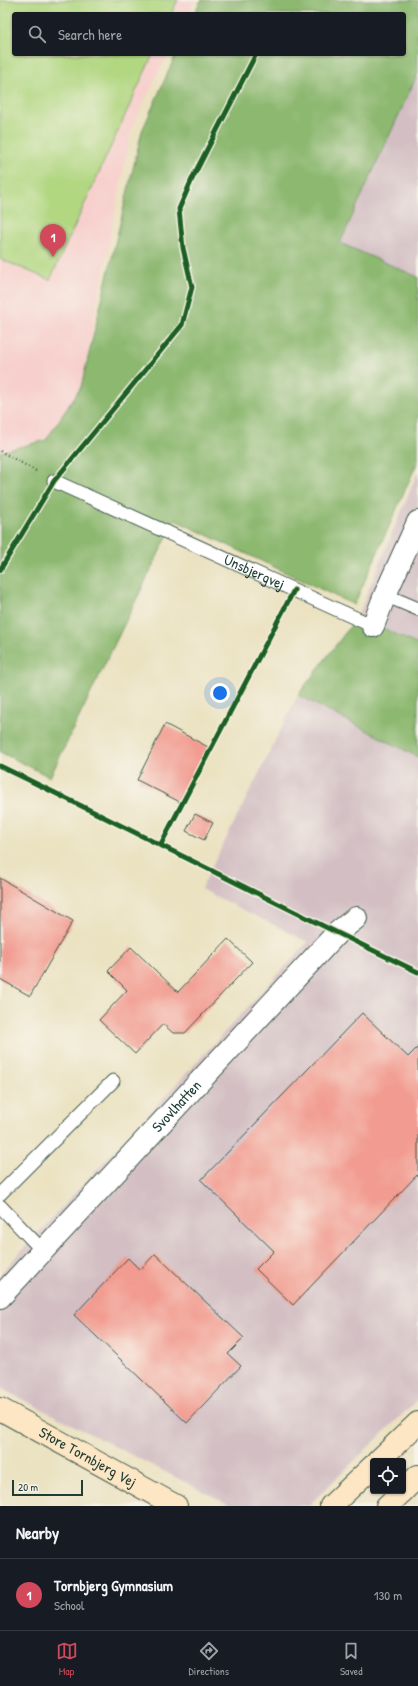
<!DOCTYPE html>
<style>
body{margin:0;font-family:"Patrick Hand",sans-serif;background:#242831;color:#f1f3f6}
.controls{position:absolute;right:12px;bottom:12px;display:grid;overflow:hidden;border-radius:4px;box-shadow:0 1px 3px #0004}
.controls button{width:36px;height:36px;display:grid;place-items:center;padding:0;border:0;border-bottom:1px solid #363941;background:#171b24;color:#f1f3f6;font:20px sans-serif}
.scale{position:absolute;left:12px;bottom:10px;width:71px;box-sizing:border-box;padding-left:4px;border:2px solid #1f3d34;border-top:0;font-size:11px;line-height:14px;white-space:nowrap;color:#1f3d34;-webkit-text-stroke:3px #f7f3e8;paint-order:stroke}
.you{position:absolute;left:220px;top:693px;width:14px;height:14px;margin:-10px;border:3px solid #fff;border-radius:50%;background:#1a73e8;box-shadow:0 0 0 6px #1a73e833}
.badge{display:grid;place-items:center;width:26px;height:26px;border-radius:50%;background:#d1495b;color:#fff;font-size:13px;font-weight:700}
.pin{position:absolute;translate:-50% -33px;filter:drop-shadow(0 1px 2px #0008)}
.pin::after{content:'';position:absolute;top:21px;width:14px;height:12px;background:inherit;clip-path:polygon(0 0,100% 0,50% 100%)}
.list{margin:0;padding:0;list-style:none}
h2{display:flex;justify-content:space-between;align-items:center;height:52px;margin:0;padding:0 16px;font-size:17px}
h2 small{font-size:13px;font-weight:400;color:#9ea1a6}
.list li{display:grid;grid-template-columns:26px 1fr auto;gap:12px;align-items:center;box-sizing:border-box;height:72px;padding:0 16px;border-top:1px solid #363941}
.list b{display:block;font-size:15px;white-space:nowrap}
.list p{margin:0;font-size:13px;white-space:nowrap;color:#9ea1a6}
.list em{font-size:13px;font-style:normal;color:#9ea1a6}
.icon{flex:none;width:22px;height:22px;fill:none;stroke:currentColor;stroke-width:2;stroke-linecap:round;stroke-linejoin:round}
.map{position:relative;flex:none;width:418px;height:1506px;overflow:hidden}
.search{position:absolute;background:#171b24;box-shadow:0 1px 3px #0004;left:12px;right:12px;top:12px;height:44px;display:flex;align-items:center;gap:10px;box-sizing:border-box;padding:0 14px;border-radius:4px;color:#9ea1a6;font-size:15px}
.sheet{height:124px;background:#171b24}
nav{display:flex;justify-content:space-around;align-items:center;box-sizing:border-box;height:56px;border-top:1px solid #363941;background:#171b24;font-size:11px;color:#9ea1a6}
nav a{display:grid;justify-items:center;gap:2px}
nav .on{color:#d1495b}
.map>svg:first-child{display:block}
.built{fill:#f7d0cd}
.industrial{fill:#d2bec3}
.green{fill:#b1d781;stroke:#688a5a}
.forest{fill:#8cb86f;stroke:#567a52}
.building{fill:#f29b90}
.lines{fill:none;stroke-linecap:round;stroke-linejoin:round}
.lane-casing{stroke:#3e5649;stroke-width:15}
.street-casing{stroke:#3e5649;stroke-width:24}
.secondary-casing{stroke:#3e5649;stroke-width:24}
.path{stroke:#3e5649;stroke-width:2.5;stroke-dasharray:1 3;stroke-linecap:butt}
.lane{stroke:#fff;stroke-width:13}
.street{stroke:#fff;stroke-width:22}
.secondary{stroke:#fce6c4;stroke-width:22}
.cycleway-casing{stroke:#f7f3e8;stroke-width:8}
.cycleway{stroke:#1b5e20;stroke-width:5}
.labels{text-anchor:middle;stroke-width:3;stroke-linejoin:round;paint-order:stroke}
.street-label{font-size:15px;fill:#1f3d34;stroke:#f7f3e8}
</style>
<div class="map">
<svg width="418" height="1506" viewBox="0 0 418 1506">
<rect width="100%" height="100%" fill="#f7f3e8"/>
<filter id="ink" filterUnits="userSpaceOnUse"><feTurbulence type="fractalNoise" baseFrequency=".025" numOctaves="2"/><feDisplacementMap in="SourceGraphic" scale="8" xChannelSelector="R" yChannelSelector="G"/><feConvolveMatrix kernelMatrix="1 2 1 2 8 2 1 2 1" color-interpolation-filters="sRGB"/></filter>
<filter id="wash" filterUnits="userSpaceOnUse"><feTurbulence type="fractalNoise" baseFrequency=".012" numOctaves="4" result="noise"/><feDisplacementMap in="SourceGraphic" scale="16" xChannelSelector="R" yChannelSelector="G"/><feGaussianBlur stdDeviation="0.9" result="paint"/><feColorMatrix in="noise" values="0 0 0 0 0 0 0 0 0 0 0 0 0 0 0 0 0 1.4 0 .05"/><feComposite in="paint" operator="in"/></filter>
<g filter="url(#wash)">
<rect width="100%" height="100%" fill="#ebe2c1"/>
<polygon class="built" points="0,0 195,0 188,14 14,14 14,54 168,54 132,126 81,387 46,440 0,452"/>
<g class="industrial">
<polygon points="418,73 418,277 340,244"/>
<polygon points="418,471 418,645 358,616"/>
<polygon points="298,695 418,757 418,1399 308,1506 232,1506 0,1388 0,1274 308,942 201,889"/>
</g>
<polygon class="green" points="0,0 178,0 171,14 14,14 14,54 153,54 50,280 0,259"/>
<g class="forest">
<polygon points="201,0 418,0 418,73 340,243 418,277 418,461 354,605 175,520 50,777 0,752 0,452 46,440 81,387 142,131 176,54 404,54 404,14 194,14"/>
<polygon points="358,616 418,645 418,757 298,695"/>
</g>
<g id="blocks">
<g class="building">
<polygon points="165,724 208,747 180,802 137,780"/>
<polygon points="195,814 213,823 204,840 186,831"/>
<polygon points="0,878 73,921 30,996 0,979"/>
<polygon points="228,939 252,962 185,1033 173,1033 163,1024 135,1054 99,1020 127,990 108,971 131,947 178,992"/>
<polygon points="362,1013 408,1057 418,1047 418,1174 293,1305 256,1269 274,1251 201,1180"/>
<polygon points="155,1254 244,1338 228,1354 241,1366 187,1423 74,1315 128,1258 140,1270"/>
</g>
</g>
</g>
<g filter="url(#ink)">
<use href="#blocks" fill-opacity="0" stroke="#3e5649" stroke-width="1"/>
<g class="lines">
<defs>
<g id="lane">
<path id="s1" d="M54 481 373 626"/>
<polyline points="385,595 418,609"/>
<polyline points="0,1194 113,1081"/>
<polyline points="0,1206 43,1251"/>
</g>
<g id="street">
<polyline points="373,626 385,595 418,522"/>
<path id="s2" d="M0 1297 337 933 356 918"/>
</g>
<g id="secondary">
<path id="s3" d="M0 1409 176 1506"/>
<polyline points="378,1461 418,1423"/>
<polyline points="403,1491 418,1476"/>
<polyline points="331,1506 373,1466"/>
<polyline points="387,1506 403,1491"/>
</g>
</defs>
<use href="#lane" class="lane-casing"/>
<use href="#street" class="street-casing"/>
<use href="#secondary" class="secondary-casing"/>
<polyline class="path" points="0,451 38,472"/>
<use href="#lane" class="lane"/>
<use href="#street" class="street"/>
<use href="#secondary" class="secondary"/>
<defs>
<g id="cycleway">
<polyline points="0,570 54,481 182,325 192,287 183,248 179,209 193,177 256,54"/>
<path d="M0 766C140 834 278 905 418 972"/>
<polyline points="161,844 294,590"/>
</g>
</defs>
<use href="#cycleway" class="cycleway-casing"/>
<use href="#cycleway" class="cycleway"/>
</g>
</g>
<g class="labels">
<g class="street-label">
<text dy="5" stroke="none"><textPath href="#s1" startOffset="220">Unsbjergvej</textPath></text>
<text dy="5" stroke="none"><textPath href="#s2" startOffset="260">Svovlhatten</textPath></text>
<text dy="5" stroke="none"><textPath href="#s3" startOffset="100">Store Tornbjerg Vej</textPath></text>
</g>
</g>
</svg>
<div class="controls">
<button><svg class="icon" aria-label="locate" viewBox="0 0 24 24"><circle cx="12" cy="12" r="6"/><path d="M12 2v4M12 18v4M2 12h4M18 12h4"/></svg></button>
</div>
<div class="scale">20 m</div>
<div class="you"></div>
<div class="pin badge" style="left:53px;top:257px">1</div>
<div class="search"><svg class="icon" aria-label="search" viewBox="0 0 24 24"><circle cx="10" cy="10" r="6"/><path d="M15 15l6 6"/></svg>Search here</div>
</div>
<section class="sheet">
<h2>Nearby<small></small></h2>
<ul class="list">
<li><span class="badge">1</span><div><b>Tornbjerg Gymnasium</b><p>School</p></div><em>130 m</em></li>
</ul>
</section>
<nav>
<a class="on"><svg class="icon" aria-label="map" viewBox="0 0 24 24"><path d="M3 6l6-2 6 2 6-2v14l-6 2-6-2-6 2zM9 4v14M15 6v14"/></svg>Map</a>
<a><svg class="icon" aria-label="directions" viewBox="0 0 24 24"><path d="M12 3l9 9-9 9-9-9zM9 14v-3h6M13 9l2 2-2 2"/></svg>Directions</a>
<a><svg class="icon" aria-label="saved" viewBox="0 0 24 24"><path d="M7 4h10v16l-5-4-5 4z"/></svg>Saved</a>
</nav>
